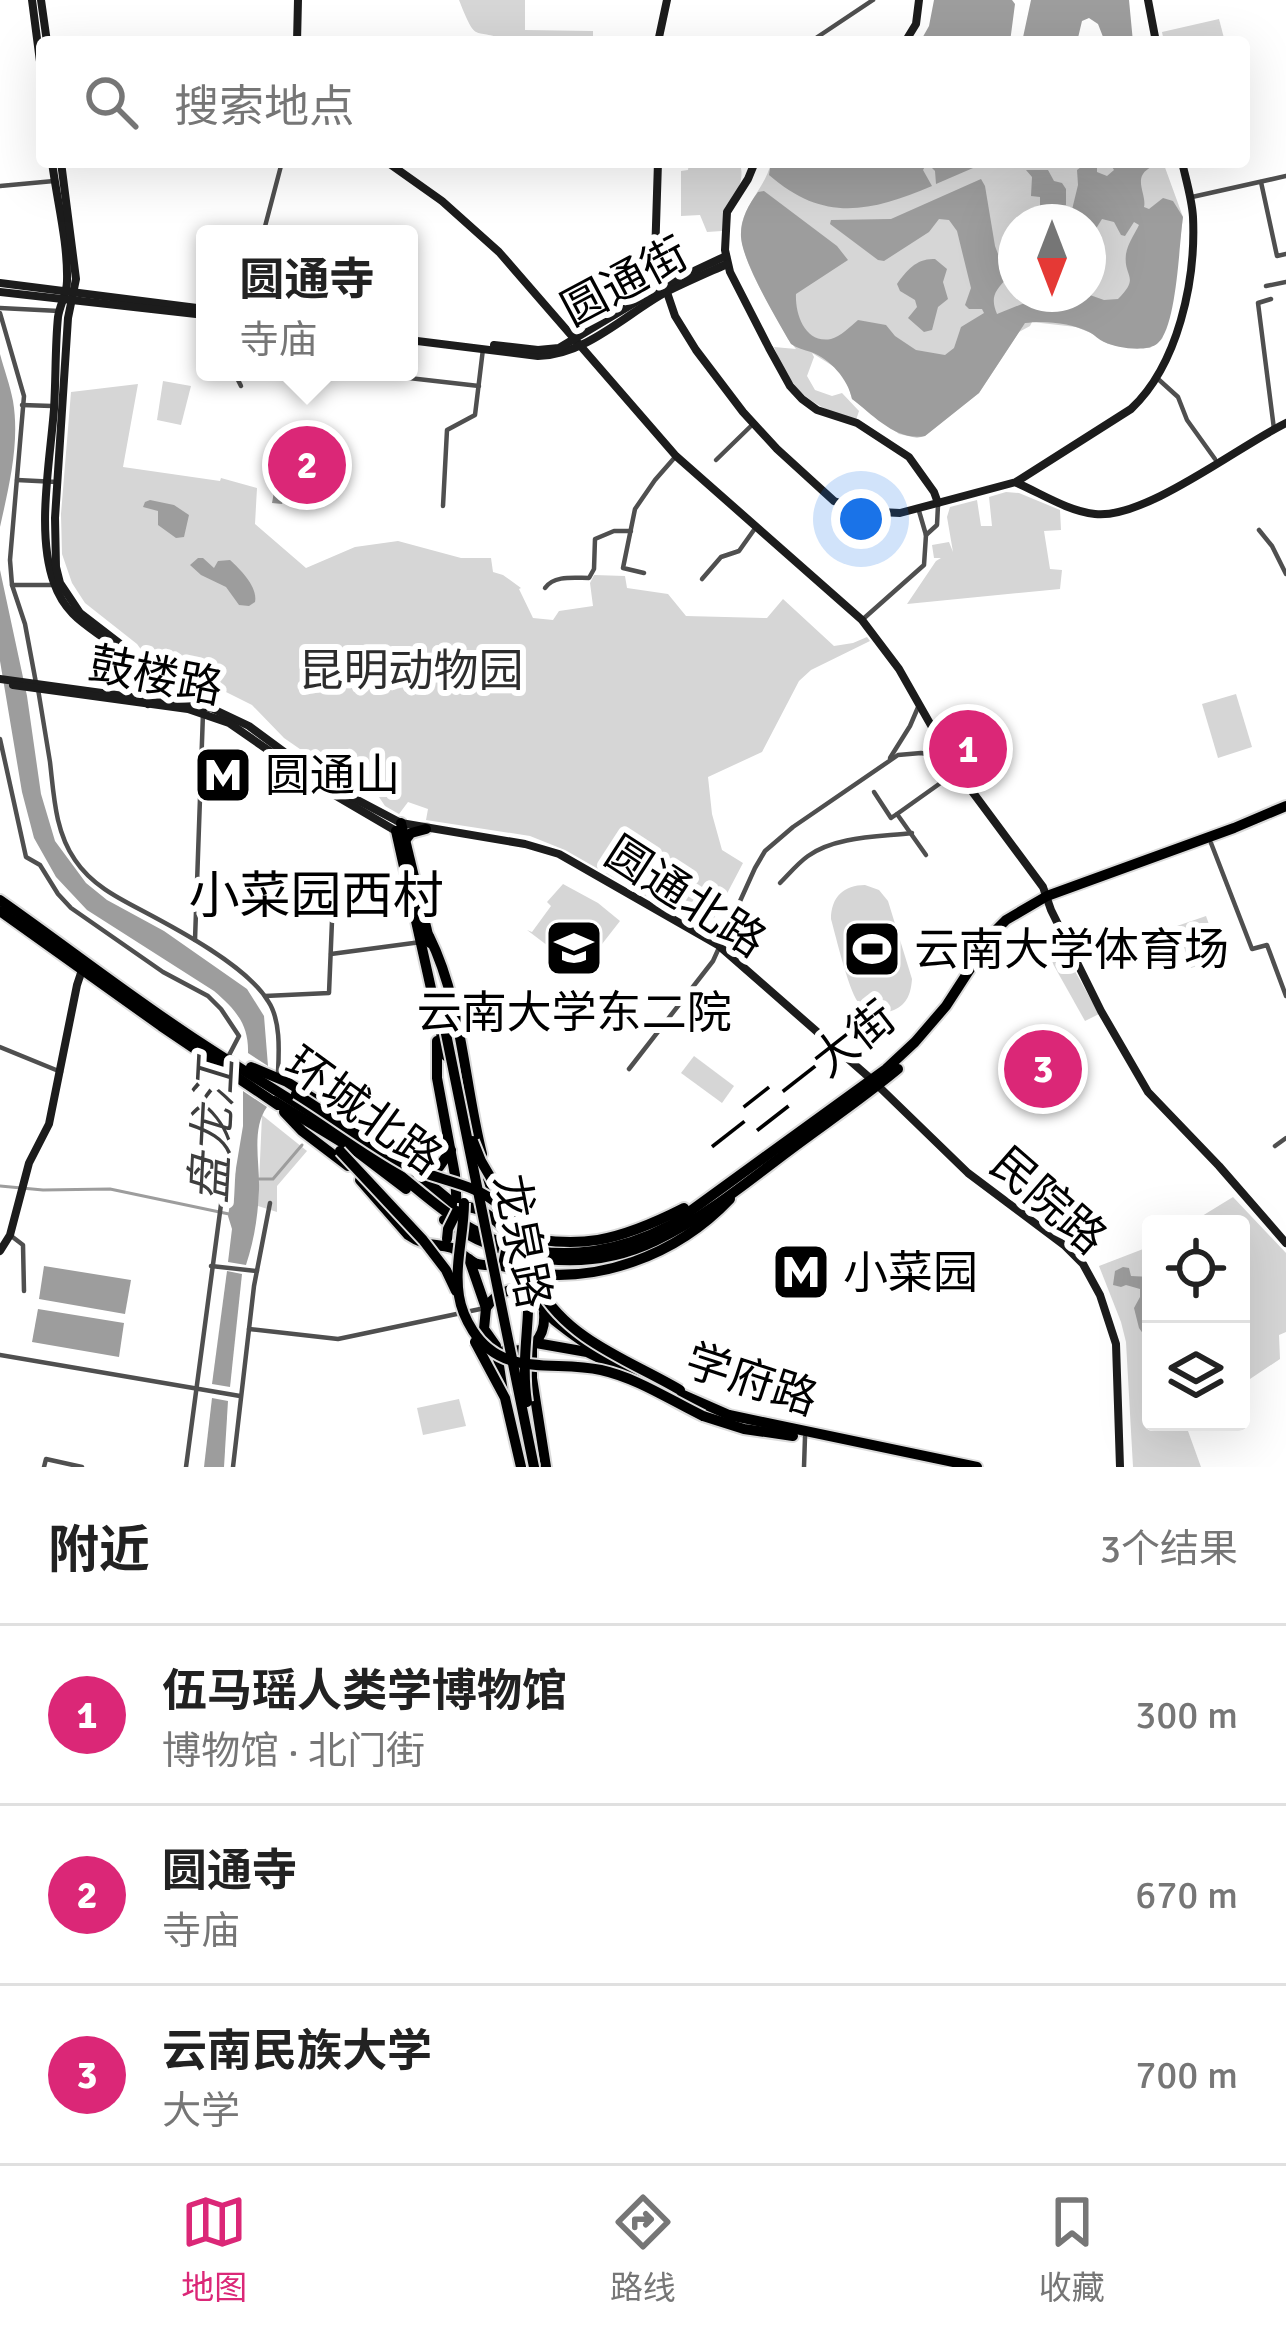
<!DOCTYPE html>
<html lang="zh">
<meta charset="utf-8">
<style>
body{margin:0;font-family:Signika,"Noto Sans SC",sans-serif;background:#f6f6f6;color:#222}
.controls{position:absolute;right:36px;bottom:36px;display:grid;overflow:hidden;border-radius:12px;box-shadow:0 12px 48px #0002}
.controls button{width:108px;height:108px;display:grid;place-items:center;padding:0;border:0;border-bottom:3px solid #e0e0e0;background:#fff;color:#222;font:60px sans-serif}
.compass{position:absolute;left:998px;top:204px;width:108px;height:108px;border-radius:50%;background:#fff;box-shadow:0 12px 48px #0002;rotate:180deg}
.you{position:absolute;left:861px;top:519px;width:42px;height:42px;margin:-30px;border:9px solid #fff;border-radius:50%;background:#1a73e8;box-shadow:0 0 0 18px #1a73e833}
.badge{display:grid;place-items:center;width:78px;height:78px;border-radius:50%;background:#db2777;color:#fff;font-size:39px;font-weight:700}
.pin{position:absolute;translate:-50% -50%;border:6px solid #fff;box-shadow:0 3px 12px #0006}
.popup{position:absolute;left:196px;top:225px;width:222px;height:156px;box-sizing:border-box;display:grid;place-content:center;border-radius:12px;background:#fff;filter:drop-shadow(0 3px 9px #0005);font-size:39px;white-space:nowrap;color:#767676}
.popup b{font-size:45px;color:#222}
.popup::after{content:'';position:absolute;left:50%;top:100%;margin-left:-24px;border:24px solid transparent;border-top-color:#fff}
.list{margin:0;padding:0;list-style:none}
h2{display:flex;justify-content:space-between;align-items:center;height:156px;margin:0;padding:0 48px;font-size:51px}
h2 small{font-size:39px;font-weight:400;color:#767676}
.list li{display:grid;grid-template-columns:78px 1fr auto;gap:36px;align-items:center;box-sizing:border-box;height:180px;padding:0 48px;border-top:3px solid #e0e0e0}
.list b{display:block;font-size:45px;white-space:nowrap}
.list p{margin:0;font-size:39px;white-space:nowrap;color:#767676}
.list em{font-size:39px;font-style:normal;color:#767676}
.icon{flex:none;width:66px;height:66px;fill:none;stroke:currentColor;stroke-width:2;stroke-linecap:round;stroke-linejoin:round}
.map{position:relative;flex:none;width:1286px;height:1467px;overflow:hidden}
.search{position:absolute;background:#fff;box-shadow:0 12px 48px #0002;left:36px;right:36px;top:36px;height:132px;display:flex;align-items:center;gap:30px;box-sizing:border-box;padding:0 42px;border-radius:12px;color:#767676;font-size:45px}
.sheet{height:696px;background:#fff}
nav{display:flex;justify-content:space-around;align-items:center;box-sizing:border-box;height:168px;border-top:3px solid #e0e0e0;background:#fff;font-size:33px;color:#767676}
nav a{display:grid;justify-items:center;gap:6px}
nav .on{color:#db2777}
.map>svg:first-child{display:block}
.green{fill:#d6d6d6;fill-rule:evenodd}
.water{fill:#9d9d9d}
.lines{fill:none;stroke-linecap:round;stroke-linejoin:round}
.stream{stroke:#9d9d9d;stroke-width:3}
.primary-casing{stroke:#dbdbdb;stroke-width:14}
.street{stroke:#4f4f4f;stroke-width:4.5}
.secondary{stroke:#1c1c1c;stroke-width:8}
.primary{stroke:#000;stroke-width:10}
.primary-bridge-casing{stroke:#dbdbdb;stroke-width:14;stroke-linecap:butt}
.primary-bridge{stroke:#000;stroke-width:10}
.labels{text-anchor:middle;stroke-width:12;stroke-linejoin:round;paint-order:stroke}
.street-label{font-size:45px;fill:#000;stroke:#fff}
.park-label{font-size:45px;fill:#2d2d2d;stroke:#fff}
.poi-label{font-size:45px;fill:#000;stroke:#fff;text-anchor:start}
.water-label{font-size:48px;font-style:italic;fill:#3e3e3e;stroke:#fff}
.quarter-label{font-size:51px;fill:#000;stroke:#fff}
</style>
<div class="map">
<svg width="1286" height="1467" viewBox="0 0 1286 1467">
<rect width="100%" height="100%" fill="#fff"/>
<g class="green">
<path d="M459 0H525V30L593 31V42H511C472 25 478 48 459 0Z"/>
<polygon points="1219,19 1225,42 1164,42 1162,32"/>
<path d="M689 162H711L719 167 722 162 728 165 732 162 741 168C745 188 725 210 722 231L707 232 700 215 681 216V171L688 170Z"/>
<path d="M771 162H1163L1183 217 1172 305 1162 339 1150 348H1137L1108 344 1091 333 1076 327 1032 322 1030 326 1019 332 979 393 925 436 917 438 899 434 852 399 846 379 836 368 812 353 814 357 807 376 815 390 832 396 842 393 859 411 856 420C811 407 792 392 774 347L796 349 788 339C774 311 734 253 742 223 748 200 767 184 771 162ZM1016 222H1088V294H1016Z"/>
<polygon points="163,381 191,386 181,425 157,420"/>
<polygon points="138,384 123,467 220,481 221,478 257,488 255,524 306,568 355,547 398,541 461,558 491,558 493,572 503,575 521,588 519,589 533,618 553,620 559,611 593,606 590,583 594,575 625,576 627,588 668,594 686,616 767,618 783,599 834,646 853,643 867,637 870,641 811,670 799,681 762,752 708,777 712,814 722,850 743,863 709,928 644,895 565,850 530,836 426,820 428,809 408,802 399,814 385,806 377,794 379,788 336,774 284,738 252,705 222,690 209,688 207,696 172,689 156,677 148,659 137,644 85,603 72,583 62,554 61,514 71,392"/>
<polygon points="1006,492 1019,493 1060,510 1061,530 1044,531 1050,569 1062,570 1060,589 907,604 936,561 941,558 934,558 932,545 949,542 953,552 947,517 950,507 977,500 981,526 992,526 989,497"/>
<polygon points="1236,694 1252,747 1218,758 1202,704"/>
<polygon points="563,884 598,903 620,921 581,971 527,930 532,932 551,906 547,902"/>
<path d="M865 885 879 890 888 901 912 979C911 992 908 1004 894 1010 882 1015 866 1012 858 1002 848 988 836 937 831 919 831 897 844 885 865 885Z"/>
<polygon points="1206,916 1221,958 1191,968 1177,926"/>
<polygon points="1062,948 1099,1014 1085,1021 1048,955"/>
<polygon points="694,1056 734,1086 722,1103 681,1073"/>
<polygon points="262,1115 307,1151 277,1186 277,1212 258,1206"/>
<polygon points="1233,1197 1286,1253 1286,1332 1279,1335 1280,1359 1241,1385 1241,1224 1189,1224"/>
<polygon points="1151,1246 1151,1422 1206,1422 1207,1425 1188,1431 1201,1467 1133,1467 1126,1342 1121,1322 1099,1266"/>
<polygon points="459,1399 466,1426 423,1435 417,1408"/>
</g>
<g class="water">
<polygon points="934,0 1012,0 1015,4 1010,42 920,42 929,26"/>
<polygon points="1031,0 1129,0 1133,42 1105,42 1098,24 1089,18 1082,21 1077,42 1022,42"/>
<path d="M771 162H981L980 165 936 184 935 171 927 163 923 170 932 186C870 212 824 223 769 175Z"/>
<path d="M1088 162H1102L1097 167V172L1107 176 1114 170 1109 162H1162C1157 165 1152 166 1148 169 1133 179 1147 195 1144 207L1149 209 1163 198 1173 201 1183 217C1179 244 1177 326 1158 343 1147 353 1117 348 1104 342 1099 340 1095 335 1089 332 1072 323 1044 320 1025 323L979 393 925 436C897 442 873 415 852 399 848 379 830 359 811 352 804 350 797 348 791 344 778 322 742 261 741 237 740 221 748 205 758 192L764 191 837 246 848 260 796 294C795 314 805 344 831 339 840 337 851 326 858 320L886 325 895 336 916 350 945 355 954 348 961 327 984 313 982 309H969L965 305 971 288 957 231 949 220 939 219 929 232 884 261 878 260 830 224 831 220 891 219 981 179 985 186 995 246 1007 278C995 291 990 297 997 314L1032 300 1030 294H1087L1104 300 1118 299C1141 276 1123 278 1126 254 1128 243 1134 235 1139 225L1134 222 1125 236 1121 235 1114 222 1102 219 1092 235 1088 258V222H1069L1078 185 1077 170Z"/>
<polygon points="1026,170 1048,170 1054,181 1062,183 1066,189 1066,205 1059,206 1059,217 1056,222 1040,222 1039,217 1034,214 1034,210 1040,209 1040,197 1031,196 1032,177"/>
<path d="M935 259 947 269 943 282 948 299 938 307 932 330 924 332 908 318 917 307 915 300 900 291 897 284C907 270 917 258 935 259Z"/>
<path d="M0 354C4 369 10 385 13 401 20 443 9 486 0 527Z"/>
<polygon points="280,459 320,466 312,509 304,508 304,496 287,493 282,504 272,503"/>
<polygon points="150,500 174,505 189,515 184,537 176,538 158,525 158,511 143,507 145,502"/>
<path d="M198 558H203L214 568 218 561 230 560C241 570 258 587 255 602L249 606 239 605 226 587 201 575 190 565Z"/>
<path d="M0 570 27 696 41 794 55 841 86 883 107 900 164 931 247 989 264 1016 268 1066 248 1053C249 1024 235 1009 214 991L87 910 56 877 34 838 22 792 0 661Z"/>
<path d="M243 1091 267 1107C251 1129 260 1163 259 1190 258 1216 254 1241 246 1265L228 1262 232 1229 228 1216 243 1126Z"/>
<polygon points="44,1266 131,1280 125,1314 39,1299"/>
<polygon points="1123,1267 1129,1268 1131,1276 1151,1277 1151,1345 1139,1328 1134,1308 1140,1297 1140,1289 1126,1285 1121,1287 1113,1285 1115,1271"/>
<polygon points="227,1271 242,1274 230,1387 212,1384"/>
<polygon points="38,1309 124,1323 119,1357 32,1342"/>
<polygon points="212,1398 228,1401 224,1467 204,1467"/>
</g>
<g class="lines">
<g class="stream">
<polyline points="259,1179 273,1179 302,1145"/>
<polyline points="0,1186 43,1190 110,1189 229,1214"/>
</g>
<defs>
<g id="primary">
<polyline points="401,823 430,943"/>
<polyline points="396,831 446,1056"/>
<polyline points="404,842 411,833 426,829"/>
<path d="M0 900C67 947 132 998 201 1043 254 1078 309 1110 362 1146 412 1180 452 1229 512 1246 567 1261 622 1251 671 1225L886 1069 915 1042 946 1006 994 932 1006 920 1047 896 1234 828 1286 806"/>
<polyline points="0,911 161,1026 278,1105"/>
<path d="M429 936C462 1002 464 1083 482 1154"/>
<polyline points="437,1041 437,1078 455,1175 457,1211"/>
<polyline points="251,1067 287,1082 420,1165 429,1168 439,1167 451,1150"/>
<polyline points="274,1101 356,1151 406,1189"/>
<polyline points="284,1112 302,1131 348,1166"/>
<path d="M408 1166 459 1208C475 1204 489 1214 500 1225"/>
<polyline points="488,1178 503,1228"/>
<path d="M360 1180 408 1235C425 1247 435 1243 452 1248 460 1251 467 1259 475 1263 484 1267 493 1264 502 1266 508 1267 514 1270 520 1271 596 1286 677 1255 730 1199"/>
<path d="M444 1220C505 1263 586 1274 655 1241 702 1219 745 1184 786 1153 823 1125 862 1099 898 1069"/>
<path d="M506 1232C577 1253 621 1240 684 1208"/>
<polyline points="469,1259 486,1308 484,1329 496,1346 503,1392"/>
<path d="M486 1308C497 1291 518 1282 535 1298 542 1305 546 1313 554 1320 569 1332 585 1344 602 1353"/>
<polyline points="536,1343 587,1352 675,1395"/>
<polyline points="532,1346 532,1378 546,1467"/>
<path d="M505 1350C530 1354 546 1339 544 1313"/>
<polyline points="672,1390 729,1415 977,1467"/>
<polyline points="703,1416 744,1429 793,1436"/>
</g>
</defs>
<use href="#primary" class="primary-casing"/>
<g class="street">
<polyline points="810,42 873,0"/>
<polyline points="1261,182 1277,256 1286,254"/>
<polyline points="0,186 54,181"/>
<polyline points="1192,197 1286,176"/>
<polyline points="263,234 282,162"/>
<polyline points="1266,286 1286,282"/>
<polyline points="1271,299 1258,303 1274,429"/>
<polyline points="0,308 59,311"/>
<polyline points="0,313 24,396 10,560 12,585 25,624 36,683"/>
<polyline points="234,372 241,386"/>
<polyline points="365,373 479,386"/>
<polyline points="1157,378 1178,397 1187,420 1215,459"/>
<polyline points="22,405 52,406"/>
<polyline points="716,460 753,424"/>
<polyline points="17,480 57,482"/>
<polyline points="443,506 447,430 475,415 483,349"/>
<polyline points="1259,530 1272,546 1286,574"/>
<polyline points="926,535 937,525 938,505"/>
<polyline points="644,573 623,568 635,509 655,480 676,456"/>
<polyline points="702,579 721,557 739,551 756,527"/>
<polyline points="12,585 54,585"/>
<path d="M545 588C554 575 574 578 589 578L594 569 595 539 614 531H631"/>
<polyline points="862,620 924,565 926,535 919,511"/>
<path d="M38 689C42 713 46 738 50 762 54 796 55 831 75 860 91 884 116 897 141 910 177 929 247 966 268 1001 281 1020 279 1052 278 1073"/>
<polyline points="0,739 26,857 40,865 58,894 71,908 163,972 208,996 221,1009 239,1036 227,1059"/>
<polyline points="890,758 910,726 919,705"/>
<polyline points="874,792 891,818 897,814 926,855"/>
<polyline points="897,814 956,772"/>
<polyline points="1211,843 1252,949 1267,945 1286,996"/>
<path d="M780 883C789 874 798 863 808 856 836 836 879 837 912 833"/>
<polyline points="195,940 203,713"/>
<polyline points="331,954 421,942"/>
<polyline points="265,996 329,993 332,921"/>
<polyline points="0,1047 61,1072"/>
<polyline points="629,1069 713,961 755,868 765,851 793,827 898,755 921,753 948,758"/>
<polyline points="1275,1146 1286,1138"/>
<polyline points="10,1235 23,1245 24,1291"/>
<polyline points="211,1266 257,1271"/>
<polyline points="249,1329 338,1339 485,1308"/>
<polyline points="0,1355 240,1396"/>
<polyline points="44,1467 46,1459 82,1467"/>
<polyline points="186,1467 222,1197 229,1083 233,1074"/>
<polyline points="233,1467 254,1286 270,1203"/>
<polyline points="804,1467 805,1437"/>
</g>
<g class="secondary">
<polyline points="32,0 42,77"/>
<polyline points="41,0 47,42"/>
<polyline points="1148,0 1156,42"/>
<polyline points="297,42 298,0"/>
<polyline points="658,42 667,0"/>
<polyline points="905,42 916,24 919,0"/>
<path d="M52 162C57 201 68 242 67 281 67 294 60 304 58 317 55 347 56 378 54 409 50 462 36 533 54 583 70 629 109 631 129 663 137 676 137 692 148 704"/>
<polyline points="61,162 76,279 68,318 55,518 56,567 60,583 80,613 119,643 138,663 151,699 149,702"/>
<polyline points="387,162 442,201 499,252 676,456 862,620 899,669 957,771 1043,887 1051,910 1101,1011 1148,1092 1219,1166 1286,1243"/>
<path d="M658 162 655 257 675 316 696 350 743 412 777 449 834 501 860 511 900 513 1016 482 1131 409C1178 365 1196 281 1193 217 1192 199 1186 180 1182 162"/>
<polyline points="755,162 748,179 727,212 725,250 730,272 769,348 790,386 802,399 817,410 857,423 909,457 934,492 938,503"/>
<polyline points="0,283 205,309"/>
<polyline points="0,292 205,315"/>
<path d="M409 340 538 356C586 355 626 314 666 292 686 282 707 273 727 264"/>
<polyline points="494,345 538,350 559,348 664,285 726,256"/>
<path d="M1017 483C1042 494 1068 511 1095 514 1144 520 1239 446 1286 423"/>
<polyline points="0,679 211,708 249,726 329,785 401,823 525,844 559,854 718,945 871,1079 968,1173 1064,1245 1083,1264 1100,1295 1116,1344 1120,1467"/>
<polyline points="13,685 188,709 229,723 326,790 396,831"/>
<polyline points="0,1251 10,1235 29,1163 49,1124 77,985 83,967"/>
</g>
<use href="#primary" class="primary"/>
<defs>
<g id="primary-bridge">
<polyline points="445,1029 534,1467"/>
<path d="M296 1094C333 1117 368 1144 406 1165 436 1181 474 1182 499 1205 524 1227 523 1261 539 1288 569 1341 631 1361 680 1390"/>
<polyline points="473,1141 481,1161 512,1214"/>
<polyline points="340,1151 423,1240 446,1270 456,1291"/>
<path d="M464 1203C464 1234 454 1265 459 1296 461 1309 466 1320 473 1331 503 1378 554 1360 601 1370 637 1378 670 1400 703 1416"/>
<polyline points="447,1239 448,1229 457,1211"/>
<polyline points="504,1260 508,1241"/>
<polyline points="475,1342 505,1398 521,1467"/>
<path d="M527 1402C520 1358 532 1315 528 1271"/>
</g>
</defs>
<use href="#primary-bridge" class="primary-bridge-casing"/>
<use href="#primary-bridge" class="primary-bridge"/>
</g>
<defs>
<symbol id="metro-square" viewBox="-11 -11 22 22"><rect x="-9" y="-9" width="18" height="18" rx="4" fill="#000" stroke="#fff"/><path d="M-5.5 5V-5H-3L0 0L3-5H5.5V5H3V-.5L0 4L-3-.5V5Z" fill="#fff"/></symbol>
<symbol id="university-square" viewBox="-11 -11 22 22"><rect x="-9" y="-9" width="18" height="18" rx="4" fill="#000" stroke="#fff"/><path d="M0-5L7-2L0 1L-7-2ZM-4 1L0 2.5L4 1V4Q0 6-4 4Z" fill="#fff"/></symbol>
<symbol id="stadium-square" viewBox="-11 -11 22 22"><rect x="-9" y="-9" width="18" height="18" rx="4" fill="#000" stroke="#fff"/><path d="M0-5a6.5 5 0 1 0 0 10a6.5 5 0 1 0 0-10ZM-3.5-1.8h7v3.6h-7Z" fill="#fff"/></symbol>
</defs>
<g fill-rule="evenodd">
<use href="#metro-square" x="190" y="742" width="66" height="66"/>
<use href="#university-square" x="541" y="915" width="66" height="66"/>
<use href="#stadium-square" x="839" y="916" width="66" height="66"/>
<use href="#metro-square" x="768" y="1239" width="66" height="66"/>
</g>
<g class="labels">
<g class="street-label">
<text transform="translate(624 281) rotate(-28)" y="16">圆通街</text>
<text transform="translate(156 675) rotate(11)" y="16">鼓楼路</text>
<text transform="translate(686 896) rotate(33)" y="16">圆通北路</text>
<text transform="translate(800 1080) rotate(-38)" y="16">一二一大街</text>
<text transform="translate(364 1110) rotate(36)" y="16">环城北路</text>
<text transform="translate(1049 1200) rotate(41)" y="16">民院路</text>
<text transform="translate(523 1241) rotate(79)" y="16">龙泉路</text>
<text transform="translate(752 1379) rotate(18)" y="16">学府路</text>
</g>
<g class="park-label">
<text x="411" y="686">昆明动物园</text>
</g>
<g class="poi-label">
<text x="265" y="791">圆通山</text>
<text x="914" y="965">云南大学体育场</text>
<text x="574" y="1028" text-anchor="middle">云南大学东二院</text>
<text x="843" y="1288">小菜园</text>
</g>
<g class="water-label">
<text transform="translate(212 1131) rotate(-87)" y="17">盘龙江</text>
</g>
<g class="quarter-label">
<text x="316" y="913">小菜园西村</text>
</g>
</g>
</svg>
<div class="controls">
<button><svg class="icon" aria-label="locate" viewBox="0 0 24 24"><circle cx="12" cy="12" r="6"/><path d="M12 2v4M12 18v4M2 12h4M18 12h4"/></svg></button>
<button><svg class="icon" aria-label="layers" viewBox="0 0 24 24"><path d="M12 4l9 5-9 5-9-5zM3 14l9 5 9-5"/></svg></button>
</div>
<svg class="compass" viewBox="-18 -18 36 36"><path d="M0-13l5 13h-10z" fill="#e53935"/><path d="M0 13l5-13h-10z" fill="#767676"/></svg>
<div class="you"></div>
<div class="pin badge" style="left:968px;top:749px">1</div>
<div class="pin badge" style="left:307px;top:465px">2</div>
<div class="popup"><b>圆通寺</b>寺庙</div>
<div class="pin badge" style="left:1043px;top:1069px">3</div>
<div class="search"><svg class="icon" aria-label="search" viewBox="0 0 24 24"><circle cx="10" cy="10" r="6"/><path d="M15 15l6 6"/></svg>搜索地点</div>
</div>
<section class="sheet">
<h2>附近<small>3个结果</small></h2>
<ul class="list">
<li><span class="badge">1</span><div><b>伍马瑶人类学博物馆</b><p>博物馆 · 北门街</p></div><em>300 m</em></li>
<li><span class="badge">2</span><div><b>圆通寺</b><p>寺庙</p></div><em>670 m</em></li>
<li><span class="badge">3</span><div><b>云南民族大学</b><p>大学</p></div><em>700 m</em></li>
</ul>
</section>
<nav>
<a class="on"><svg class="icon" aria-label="map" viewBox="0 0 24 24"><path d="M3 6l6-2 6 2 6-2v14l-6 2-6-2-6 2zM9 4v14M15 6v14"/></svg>地图</a>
<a><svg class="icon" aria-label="directions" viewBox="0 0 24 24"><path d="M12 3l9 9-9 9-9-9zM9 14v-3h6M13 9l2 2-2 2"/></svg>路线</a>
<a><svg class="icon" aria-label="saved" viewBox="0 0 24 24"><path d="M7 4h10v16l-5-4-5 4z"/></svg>收藏</a>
</nav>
